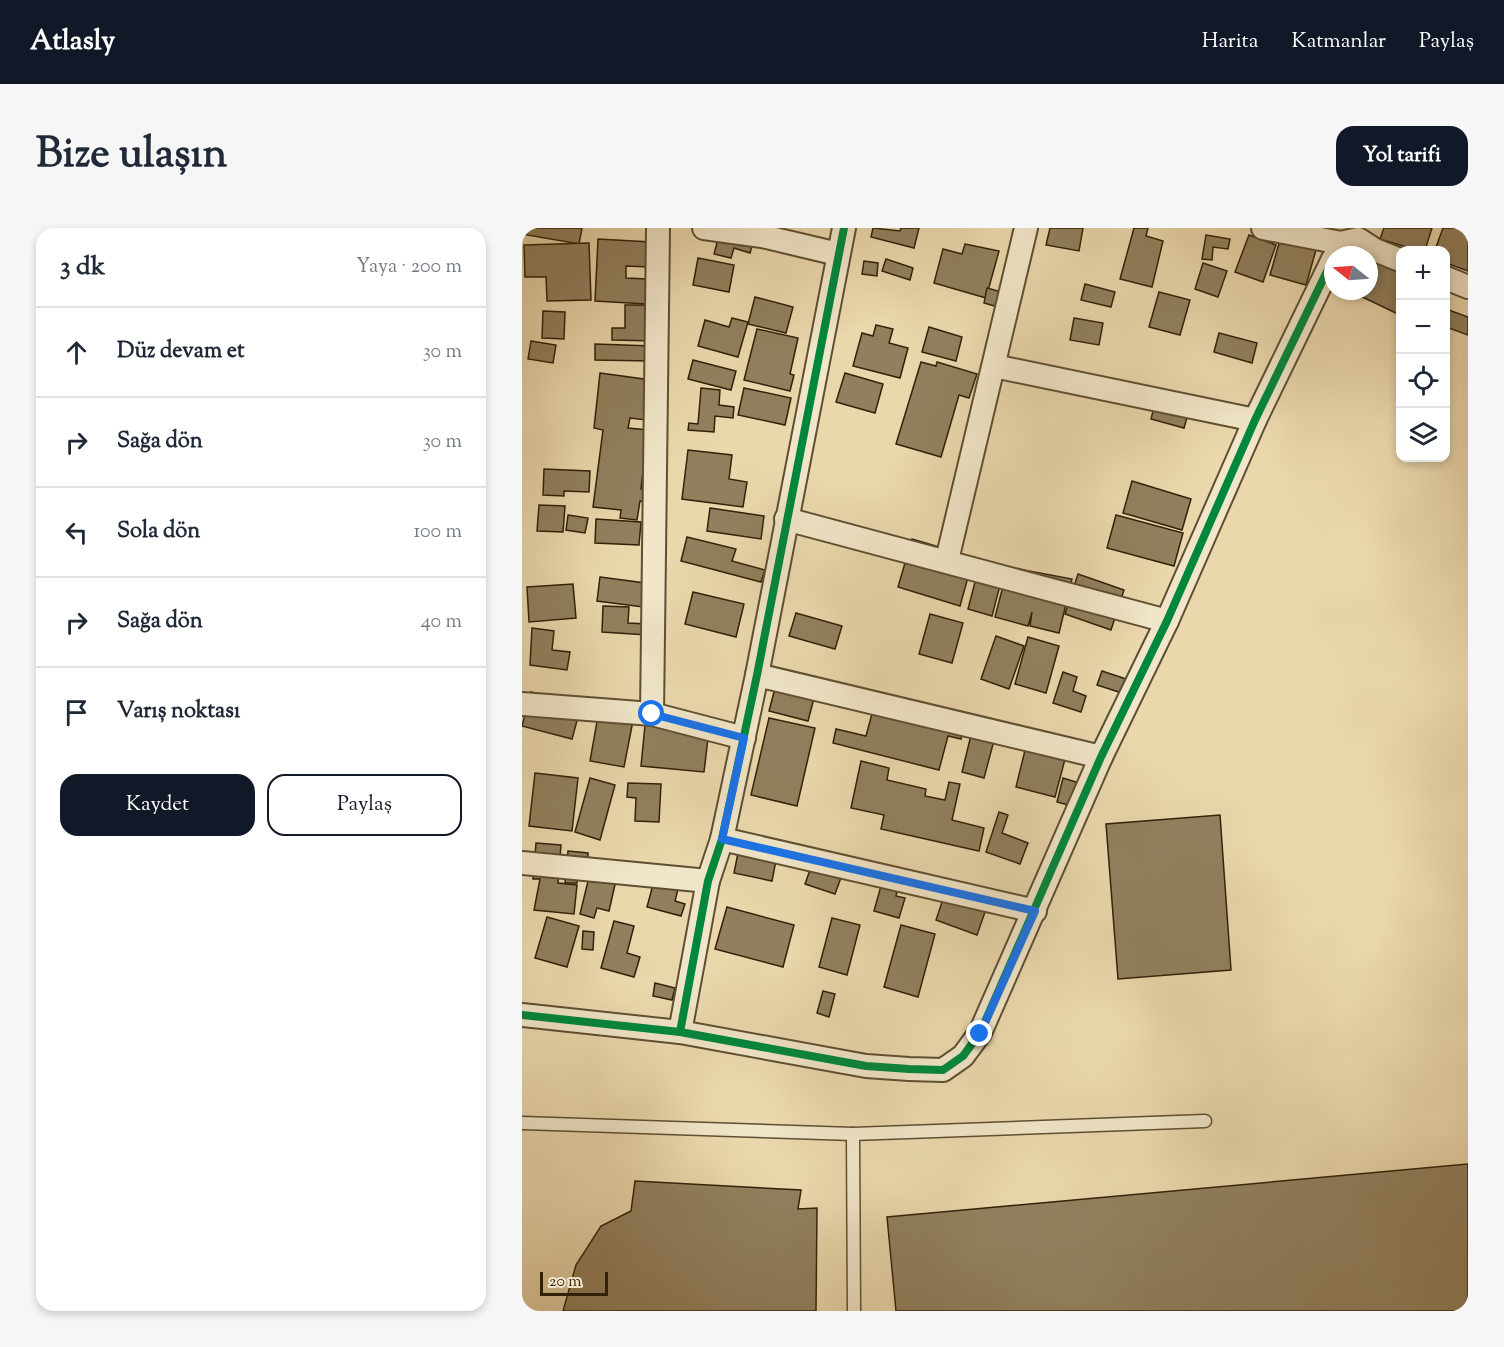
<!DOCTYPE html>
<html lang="tr">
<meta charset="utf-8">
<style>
body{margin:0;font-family:"Sorts Mill Goudy",serif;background:#f6f6f7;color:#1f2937}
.controls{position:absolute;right:18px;top:18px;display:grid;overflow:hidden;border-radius:12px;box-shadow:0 3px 9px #0003}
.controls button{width:54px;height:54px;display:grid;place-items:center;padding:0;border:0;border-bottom:2px solid #e0e1e3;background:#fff;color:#1f2937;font:30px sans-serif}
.compass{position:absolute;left:802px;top:18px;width:54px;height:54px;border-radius:50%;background:#fff;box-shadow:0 3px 9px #0003;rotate:287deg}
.scale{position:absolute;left:18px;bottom:15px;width:68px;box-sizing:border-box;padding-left:6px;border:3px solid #312109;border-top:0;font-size:16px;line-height:21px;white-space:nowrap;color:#312109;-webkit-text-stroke:4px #f1e6c9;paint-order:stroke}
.stop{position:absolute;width:18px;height:18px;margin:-14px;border:4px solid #1a73e8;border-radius:50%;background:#fff}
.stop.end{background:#1a73e8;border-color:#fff;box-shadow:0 2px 6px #0008}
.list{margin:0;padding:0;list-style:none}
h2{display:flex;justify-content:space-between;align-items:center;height:78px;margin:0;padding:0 24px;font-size:26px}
h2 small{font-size:20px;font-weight:400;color:#747a83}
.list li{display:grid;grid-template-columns:39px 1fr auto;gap:18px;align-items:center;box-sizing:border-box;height:90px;padding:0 24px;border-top:2px solid #e0e1e3}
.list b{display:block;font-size:22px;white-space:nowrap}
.list em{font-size:20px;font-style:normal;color:#747a83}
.actions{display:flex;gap:12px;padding:18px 24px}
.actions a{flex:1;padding:14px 0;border:2px solid #111827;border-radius:18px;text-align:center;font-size:21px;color:#111827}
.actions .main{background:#111827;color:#fff}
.icon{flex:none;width:33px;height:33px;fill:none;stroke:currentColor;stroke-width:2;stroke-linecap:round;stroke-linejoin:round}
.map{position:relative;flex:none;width:946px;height:1083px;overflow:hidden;border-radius:18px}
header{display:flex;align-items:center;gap:36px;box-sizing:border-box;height:84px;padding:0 30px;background:#111827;color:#fff}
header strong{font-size:28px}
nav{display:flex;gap:33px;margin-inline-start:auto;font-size:21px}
.intro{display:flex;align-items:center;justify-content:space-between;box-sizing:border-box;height:144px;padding:0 36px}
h1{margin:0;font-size:42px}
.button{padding:15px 27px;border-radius:18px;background:#111827;color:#fff;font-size:21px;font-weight:700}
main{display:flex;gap:36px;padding:0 36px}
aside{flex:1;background:#fff;border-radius:18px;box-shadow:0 3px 9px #0003}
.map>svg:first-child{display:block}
.building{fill:#91805e;stroke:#312109;stroke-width:1.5}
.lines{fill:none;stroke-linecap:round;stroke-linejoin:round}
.lane-casing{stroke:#5f4f32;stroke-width:15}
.street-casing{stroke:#5f4f32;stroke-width:26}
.lane{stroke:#f1e6c9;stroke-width:12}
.street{stroke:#f1e6c9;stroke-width:22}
.cycleway-casing{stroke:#f1e6c9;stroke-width:11}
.cycleway{stroke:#00873e;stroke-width:8}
.route{stroke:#1a73e8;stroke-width:8}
</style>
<header>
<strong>Atlasly</strong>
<nav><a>Harita</a><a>Katmanlar</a><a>Paylaş</a></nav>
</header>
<div class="intro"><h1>Bize ulaşın</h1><a class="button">Yol tarifi</a></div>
<main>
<aside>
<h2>3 dk<small>Yaya · 200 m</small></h2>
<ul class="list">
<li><svg class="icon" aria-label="ahead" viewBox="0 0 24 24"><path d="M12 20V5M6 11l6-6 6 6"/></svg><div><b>Düz devam et</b></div><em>30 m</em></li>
<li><svg class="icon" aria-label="right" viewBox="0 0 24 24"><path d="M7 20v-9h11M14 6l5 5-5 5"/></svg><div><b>Sağa dön</b></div><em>30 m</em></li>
<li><svg class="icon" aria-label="left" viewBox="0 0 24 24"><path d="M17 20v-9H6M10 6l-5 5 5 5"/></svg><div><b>Sola dön</b></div><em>100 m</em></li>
<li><svg class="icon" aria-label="right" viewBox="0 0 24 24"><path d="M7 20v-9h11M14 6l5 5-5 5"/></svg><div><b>Sağa dön</b></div><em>40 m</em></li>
<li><svg class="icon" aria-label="arrive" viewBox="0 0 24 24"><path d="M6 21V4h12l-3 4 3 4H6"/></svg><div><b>Varış noktası</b></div></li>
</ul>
<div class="actions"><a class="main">Kaydet</a><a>Paylaş</a></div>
</aside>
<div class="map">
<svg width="946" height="1083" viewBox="0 0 946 1083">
<rect width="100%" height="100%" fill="#ead8ac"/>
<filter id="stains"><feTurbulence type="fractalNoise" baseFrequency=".00333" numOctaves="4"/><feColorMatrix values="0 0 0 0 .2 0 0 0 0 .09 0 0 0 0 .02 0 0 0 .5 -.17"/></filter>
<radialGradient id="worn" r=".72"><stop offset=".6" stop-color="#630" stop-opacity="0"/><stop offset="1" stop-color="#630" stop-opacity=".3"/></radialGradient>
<g class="building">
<polygon points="0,0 60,0 57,16 0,6"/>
<polygon points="199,0 235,0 228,25 212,20 209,30 192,26"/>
<polygon points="351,0 378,3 379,0 397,0 392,20 349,9"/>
<polygon points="528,0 561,0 557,23 524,17"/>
<polygon points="612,0 626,0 624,8 641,13 630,59 598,51"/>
<polygon points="862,0 910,0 903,22 894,22 858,11"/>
<polygon points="921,0 946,0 946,43 924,35 924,22 913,22"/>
<polygon points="684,7 708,11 706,21 691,19 690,32 680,31"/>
<polygon points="727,7 754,17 741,54 713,44"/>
<polygon points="76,11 129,14 128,39 104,38 104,50 126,51 124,76 73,73"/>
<polygon points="758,12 794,22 784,57 748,47"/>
<polygon points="67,15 69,72 25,73 24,49 3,49 2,17"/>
<polygon points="443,16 477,23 464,70 412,55 421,21 440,26"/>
<polygon points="176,30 212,37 207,64 171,57"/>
<polygon points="364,31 391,40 388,52 360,43"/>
<polygon points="847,31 878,45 878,87 828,63 847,63"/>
<polygon points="342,33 356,35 355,48 340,46"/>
<polygon points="681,35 705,43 696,69 673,61"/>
<polygon points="563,56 593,64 589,79 559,72"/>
<polygon points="465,60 487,66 483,81 462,75"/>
<polygon points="637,64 668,72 658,107 627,99"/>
<polygon points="233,69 271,79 264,105 226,96"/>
<polygon points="103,77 135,77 134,113 90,112 90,100 103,100"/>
<polygon points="924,81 946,89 946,107 924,99"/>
<polygon points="21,83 43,84 42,111 20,110"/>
<polygon points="210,90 226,94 216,129 176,118 183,92 207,99"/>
<polygon points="552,90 581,95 577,117 548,112"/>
<polygon points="354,97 371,101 367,115 386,120 378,150 331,138 340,105 351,108"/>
<polygon points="407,99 440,109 434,133 400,124"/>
<polygon points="235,101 276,110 268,146 272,147 268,163 222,152"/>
<polygon points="697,105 735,115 730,135 692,124"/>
<polygon points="9,113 34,117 31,135 6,131"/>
<polygon points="73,116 130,118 129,133 73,132"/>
<polygon points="171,132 214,143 209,162 166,151"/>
<polygon points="399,134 414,138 415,134 455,146 447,170 437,167 419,229 374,216"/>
<polygon points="78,145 129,152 124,192 108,190 106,200 126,202 119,261 135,263 133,275 118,273 115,292 98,290 99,282 71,279 81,202 72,200"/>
<polygon points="323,145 361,156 353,185 314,174"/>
<polygon points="179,160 198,162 197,177 212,179 211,190 193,188 192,204 166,202 167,195 176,196"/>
<polygon points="222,160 269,170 263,197 216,187"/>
<polygon points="636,163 670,172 662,200 629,191"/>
<polygon points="166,222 210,227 207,251 225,254 221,279 160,271"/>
<polygon points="22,241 68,243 67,264 42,263 42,268 21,267"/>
<polygon points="610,253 669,271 660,302 601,285"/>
<polygon points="17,277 43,278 41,304 15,303"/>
<polygon points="188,280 242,288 239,311 185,303"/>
<polygon points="46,287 66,290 63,305 44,302"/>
<polygon points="594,287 661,305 652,338 585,320"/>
<polygon points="74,291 119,294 117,317 73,315"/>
<polygon points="165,309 214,321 210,333 243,342 239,354 159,333"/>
<polygon points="390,311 417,319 450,335 438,378 376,359"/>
<polygon points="458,335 482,342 470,388 446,381"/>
<polygon points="486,339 550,351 537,405 508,398 510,384 506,398 473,389"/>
<polygon points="556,346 602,362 589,402 543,386"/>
<polygon points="78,349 123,355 121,379 75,373"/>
<polygon points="51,356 54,390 7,394 5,359"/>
<polygon points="171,364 222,376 214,409 163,396"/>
<polygon points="81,378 107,379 106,395 125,396 125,407 80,404"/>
<polygon points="274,385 320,398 313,421 267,408"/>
<polygon points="408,386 441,395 430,435 397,426"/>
<polygon points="10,400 32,403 30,422 48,424 45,442 8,437"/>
<polygon points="474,408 502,418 487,461 459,451"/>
<polygon points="506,409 537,418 524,465 493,456"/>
<polygon points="580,443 607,452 603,466 575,457"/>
<polygon points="541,444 555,449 551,463 564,468 559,484 531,475"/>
<polygon points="256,449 295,459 286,493 247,483"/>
<polygon points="9,464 59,478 50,511 0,498"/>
<polygon points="355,467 444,489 439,511 426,508 417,542 311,515 314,501 344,508"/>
<polygon points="79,471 114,477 102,539 68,533"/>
<polygon points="124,487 188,493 182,544 119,538"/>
<polygon points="247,490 293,500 275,578 229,567"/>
<polygon points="451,499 474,505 462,550 440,544"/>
<polygon points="507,506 547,516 533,569 494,559"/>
<polygon points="339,533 367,540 365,552 404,561 403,568 423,572 427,554 438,556 430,592 462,600 457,623 359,601 362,587 329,580"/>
<polygon points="13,545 56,550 50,603 7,598"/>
<polygon points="68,550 93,557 78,612 53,604"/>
<polygon points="541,550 557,555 550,578 535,574"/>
<polygon points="106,555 139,556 137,594 113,593 114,570 105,569"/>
<polygon points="477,584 486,587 480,605 506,615 498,636 464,624"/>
<polygon points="698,587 709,742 596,751 584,596"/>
<polygon points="14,615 39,617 36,655 55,657 52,686 12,682 18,651 11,651"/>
<polygon points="217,620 255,627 250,653 212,645"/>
<polygon points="46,623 66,625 65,646 56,646 55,655 43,655"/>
<polygon points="294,625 324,636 313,666 283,656"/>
<polygon points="68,645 94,652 87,683 75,680 72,690 58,686"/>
<polygon points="362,647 378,651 374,668 383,670 377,690 352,683"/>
<polygon points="159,649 153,673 163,676 159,688 125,679 132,653"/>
<polygon points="427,653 464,681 455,707 414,692"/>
<polygon points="205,679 272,697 261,739 193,721"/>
<polygon points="25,689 57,698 45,739 13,730"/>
<polygon points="310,690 338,697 325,747 297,739"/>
<polygon points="92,693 112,698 105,725 118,729 112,749 79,740"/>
<polygon points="379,697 413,706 396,769 362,759"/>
<polygon points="61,703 72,704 71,722 60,721"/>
<polygon points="133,755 153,760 150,772 131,768"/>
<polygon points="301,763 313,766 307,789 295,785"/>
<polygon points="946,936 946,1083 374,1083 365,989"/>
<polygon points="113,953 279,962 276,981 295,980 294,1083 41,1083 54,1037 79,998 109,983"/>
</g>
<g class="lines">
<defs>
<g id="lane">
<polyline points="0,895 331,906 683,893"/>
<polyline points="331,906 332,1083"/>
</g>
<g id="street">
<polyline points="182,0 240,8 316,26"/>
<polyline points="741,0 819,15 836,11 853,22 878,32"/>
<polyline points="924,50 946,59"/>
<polyline points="472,138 733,192"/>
<polyline points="264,291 645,393"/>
<polyline points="425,332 504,0"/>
<polyline points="235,447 579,529"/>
<polyline points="0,476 130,486 222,510"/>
<polyline points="130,486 136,0"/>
<polyline points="200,611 513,683"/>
<polyline points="0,635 186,653"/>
<polyline points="0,787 158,804 344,838 387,841 421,842 441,828 458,805 579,529 645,393 733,192 811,31"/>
<polyline points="158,804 186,653 200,611 235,447 322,0"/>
</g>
</defs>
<use href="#lane" class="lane-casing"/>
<use href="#street" class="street-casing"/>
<use href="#lane" class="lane"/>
<use href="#street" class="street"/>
<defs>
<g id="cycleway">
<polyline points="0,787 158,804 344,838 387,841 421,842 441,828 458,805 579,529 645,393 733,192 811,31"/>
<polyline points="158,804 186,653 200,611 235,447 322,0"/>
</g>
</defs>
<use href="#cycleway" class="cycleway-casing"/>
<use href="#cycleway" class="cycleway"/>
</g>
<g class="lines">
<polyline class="route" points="130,486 222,510 200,611 513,683 458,806"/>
</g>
<rect width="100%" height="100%" filter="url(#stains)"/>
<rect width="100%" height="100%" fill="url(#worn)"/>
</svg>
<div class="controls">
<button>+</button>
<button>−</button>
<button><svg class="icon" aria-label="locate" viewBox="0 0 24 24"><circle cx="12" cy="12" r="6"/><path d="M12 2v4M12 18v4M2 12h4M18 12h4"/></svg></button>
<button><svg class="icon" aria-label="layers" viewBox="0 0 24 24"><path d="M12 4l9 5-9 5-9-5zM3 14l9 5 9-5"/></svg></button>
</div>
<svg class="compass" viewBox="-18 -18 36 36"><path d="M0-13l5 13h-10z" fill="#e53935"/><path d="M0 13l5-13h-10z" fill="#747a83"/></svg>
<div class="scale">20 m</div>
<div class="stop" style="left:130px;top:486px"></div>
<div class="stop end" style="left:458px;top:806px"></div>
</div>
</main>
